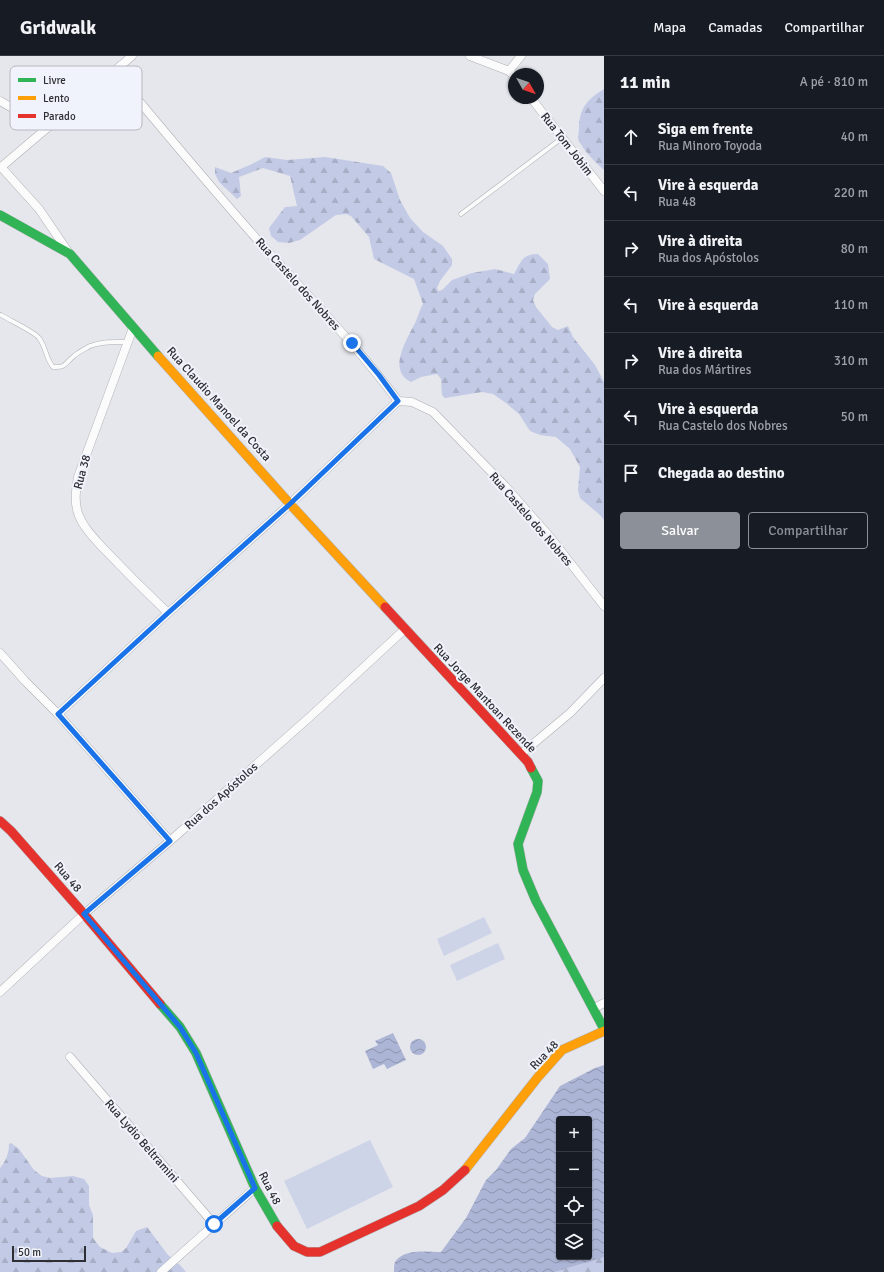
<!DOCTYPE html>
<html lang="pt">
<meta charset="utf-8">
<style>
body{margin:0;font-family:Signika,sans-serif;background:#242831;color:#f1f3f6}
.controls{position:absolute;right:12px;bottom:12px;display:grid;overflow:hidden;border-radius:4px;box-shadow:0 1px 3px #0004}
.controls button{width:36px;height:36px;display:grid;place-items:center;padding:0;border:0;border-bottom:1px solid #363941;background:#171b24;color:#f1f3f6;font:20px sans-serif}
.compass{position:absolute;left:508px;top:12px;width:36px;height:36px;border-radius:50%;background:#171b24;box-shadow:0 1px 3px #0004;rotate:130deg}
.scale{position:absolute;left:12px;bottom:10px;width:74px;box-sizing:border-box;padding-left:4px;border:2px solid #2e2f33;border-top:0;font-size:11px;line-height:14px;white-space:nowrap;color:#2e2f33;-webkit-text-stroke:3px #f0f3fc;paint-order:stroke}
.stop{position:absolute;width:12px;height:12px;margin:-9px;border:3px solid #1a73e8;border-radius:50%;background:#fff}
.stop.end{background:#1a73e8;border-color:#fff;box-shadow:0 1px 4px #0008}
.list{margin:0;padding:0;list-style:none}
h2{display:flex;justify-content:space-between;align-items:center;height:52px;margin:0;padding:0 16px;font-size:17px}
h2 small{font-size:13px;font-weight:400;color:#9ea1a6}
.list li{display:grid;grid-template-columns:26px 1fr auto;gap:12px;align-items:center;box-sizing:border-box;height:56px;padding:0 16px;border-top:1px solid #363941}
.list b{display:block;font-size:15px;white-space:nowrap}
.list p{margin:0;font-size:13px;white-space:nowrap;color:#9ea1a6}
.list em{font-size:13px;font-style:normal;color:#9ea1a6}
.actions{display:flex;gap:8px;padding:12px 16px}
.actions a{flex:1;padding:9px 0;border:1px solid #8c9099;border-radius:4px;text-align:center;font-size:14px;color:#8c9099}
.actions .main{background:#8c9099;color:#fff}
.icon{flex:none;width:22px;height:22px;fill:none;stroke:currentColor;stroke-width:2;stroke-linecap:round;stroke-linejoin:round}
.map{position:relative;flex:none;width:604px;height:1216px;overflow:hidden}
header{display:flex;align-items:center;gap:24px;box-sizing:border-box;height:56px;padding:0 20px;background:#171b24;border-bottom:1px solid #363941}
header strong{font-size:19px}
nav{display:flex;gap:22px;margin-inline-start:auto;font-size:14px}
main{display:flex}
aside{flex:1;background:#171b24}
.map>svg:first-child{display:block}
.grass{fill:#ced4e8}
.forest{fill:url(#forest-firs)}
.water{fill:url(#water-waves);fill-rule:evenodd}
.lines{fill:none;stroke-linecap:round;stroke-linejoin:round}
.lane-casing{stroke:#afb0b3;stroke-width:5}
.street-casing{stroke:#afb0b3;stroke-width:9}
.fast-casing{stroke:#afb0b3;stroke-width:10}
.slow-casing{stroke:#afb0b3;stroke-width:10}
.jam-casing{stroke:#afb0b3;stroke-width:10}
.lane{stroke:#fbfbfc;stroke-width:4}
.street{stroke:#fbfbfc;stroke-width:8}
.fast{stroke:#30b455;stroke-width:9}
.slow{stroke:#ff9f0a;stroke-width:9}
.jam{stroke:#e5322d;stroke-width:9}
.route{stroke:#1a73e8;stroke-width:5}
.labels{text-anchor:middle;stroke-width:4;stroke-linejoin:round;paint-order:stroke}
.street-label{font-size:12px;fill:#2e2f33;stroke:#f0f3fc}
.key{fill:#f0f3fc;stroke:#b6b8c0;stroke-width:1}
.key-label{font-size:11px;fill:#2e2f33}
</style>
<header>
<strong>Gridwalk</strong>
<nav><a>Mapa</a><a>Camadas</a><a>Compartilhar</a></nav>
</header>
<main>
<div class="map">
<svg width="604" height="1216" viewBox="0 0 604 1216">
<defs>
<pattern id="forest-firs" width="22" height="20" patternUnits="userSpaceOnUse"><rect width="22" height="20" fill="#c3cae5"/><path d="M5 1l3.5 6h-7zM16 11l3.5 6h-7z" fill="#a8aec5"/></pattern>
<pattern id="water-waves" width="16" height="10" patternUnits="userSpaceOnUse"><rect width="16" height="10" fill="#adb5d6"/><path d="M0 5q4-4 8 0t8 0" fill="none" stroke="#8d94ae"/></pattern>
</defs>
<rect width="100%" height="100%" fill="#e6e7ec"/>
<g class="grass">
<polygon points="484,861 492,877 444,900 437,883"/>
<polygon points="498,887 505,903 457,925 450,909"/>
<polygon points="370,1084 393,1131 307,1173 284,1125"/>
</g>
<g class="forest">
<path d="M604 33V114C596 107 581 92 578 82 578 80 579 75 579 73 579 53 587 43 604 33Z"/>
<path d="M265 101 287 104 325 101 383 110 391 117 400 144 410 162 423 176 443 190 452 203V209L440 225 437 232 438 235 442 234 452 224 472 217 495 213 514 218C521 206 522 198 538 198L548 208 550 223 535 238 533 244 536 251 552 271 558 274 568 270 573 281 595 309 604 326V464L600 459 580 442 578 434 580 411 570 393 556 381 540 379 530 375 519 358 506 347 493 338 482 336 445 342 442 339 441 323 437 318 421 321 411 326C386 314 408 282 416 265 418 260 420 253 423 248L414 223 374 203 369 181 351 160 346 158 336 159 300 184 289 187 278 186 271 180 269 172 285 151 297 150 290 120 263 112 239 121 241 140 237 143 219 126 215 118V111L231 117 252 108Z"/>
<path d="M11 1087 19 1093 34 1114 42 1120 50 1122 73 1120 84 1123 89 1130V1149L93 1159V1182L100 1191 112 1197 121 1196 126 1192 136 1175 147 1171 168 1199 180 1209 186 1216H0V1112C6 1105 9 1097 9 1088Z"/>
<polygon points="604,1184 604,1216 525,1216 559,1201 589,1201"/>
</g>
<g class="water">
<polygon points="393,977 406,1004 387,1013 384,1008 373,1013 365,995 378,989 375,985"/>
<circle cx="418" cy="991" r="8"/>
<path d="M604 1009V1201L554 1216H394C394 1213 394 1209 395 1206 404 1192 427 1196 441 1196L466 1162 486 1124 496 1114 511 1093 525 1082 560 1030 595 1012ZM559 1063H589V1201H559Z"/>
</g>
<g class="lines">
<defs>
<g id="lane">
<polyline points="461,158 562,82"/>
<path d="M1 259C9 264 35 276 39 282 46 291 46 303 53 311 66 312 65 307 74 300 78 296 85 293 90 290 102 285 116 286 128 286"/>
</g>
<g id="street">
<polyline points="470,0 509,15 514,20"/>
<path d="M114 15C163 74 212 133 263 190 309 241 357 290 398 345L412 346 433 356 505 430 550 481 604 550"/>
<polyline points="509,15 521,0"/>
<polyline points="531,42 604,135"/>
<polyline points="0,45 47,72"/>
<polyline points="1,111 39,153 69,197"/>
<polyline points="0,112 132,0"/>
<path d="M133 272 78 421C76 433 74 446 78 457 82 470 94 482 103 492 124 514 146 536 168 557"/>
<polyline points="0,597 25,625 58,658 170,785"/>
<polyline points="58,658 168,557 290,448 398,345"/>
<polyline points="521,698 570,657 604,622"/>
<polyline points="0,936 84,858 170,785 312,659 405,573"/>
<polyline points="593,953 604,947"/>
<polyline points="70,1001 214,1168"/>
<polyline points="161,1216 255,1132"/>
</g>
<g id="fast">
<polyline points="0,159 70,198 158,300"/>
<polyline points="531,712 538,725 537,736 518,788 523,814 536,845 604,973"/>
<polyline points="160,948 180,971 196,997 255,1132 277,1170"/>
</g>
<g id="slow">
<polyline points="158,300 290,448 385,551"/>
<polyline points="465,1114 538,1021 562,994 604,975"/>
</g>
<g id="jam">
<polyline points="385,551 528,706 531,712"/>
<polyline points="0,765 11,775 84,858 160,948"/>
<polyline points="277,1170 294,1190 307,1196 320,1196 419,1150 443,1134 465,1114"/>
</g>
</defs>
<use href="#lane" class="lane-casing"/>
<use href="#street" class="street-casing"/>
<use href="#fast" class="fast-casing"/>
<use href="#slow" class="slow-casing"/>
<use href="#jam" class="jam-casing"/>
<use href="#lane" class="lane"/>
<use href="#street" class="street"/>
<use href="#fast" class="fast"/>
<use href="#slow" class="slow"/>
<use href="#jam" class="jam"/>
</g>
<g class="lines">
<polyline class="route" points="214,1168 255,1132 196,997 180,971 84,858 170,785 58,658 168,557 290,448 398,345 379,319 352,287"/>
</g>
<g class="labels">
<g class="street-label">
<text transform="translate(567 88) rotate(52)" y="4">Rua Tom Jobim</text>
<text transform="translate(298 228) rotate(48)" y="4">Rua Castelo dos Nobres</text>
<text transform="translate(219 348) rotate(48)" y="4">Rua Claudio Manoel da Costa</text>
<text transform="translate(82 416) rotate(-75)" y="4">Rua 38</text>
<text transform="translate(531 463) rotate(49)" y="4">Rua Castelo dos Nobres</text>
<text transform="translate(485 642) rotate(47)" y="4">Rua Jorge Mantoan Rezende</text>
<text transform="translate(221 740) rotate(-42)" y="4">Rua dos Apóstolos</text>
<text transform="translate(68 821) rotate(49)" y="4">Rua 48</text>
<text transform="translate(544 999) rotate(-46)" y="4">Rua 48</text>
<text transform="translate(142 1085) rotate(49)" y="4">Rua Lydio Beltramini</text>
<text transform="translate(270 1132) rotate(63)" y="4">Rua 48</text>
</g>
</g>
<rect x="10" y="10" width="132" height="64" rx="6" class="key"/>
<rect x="18" y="22" width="18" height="4" fill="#30b455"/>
<rect x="18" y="40" width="18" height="4" fill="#ff9f0a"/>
<rect x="18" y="58" width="18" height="4" fill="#e5322d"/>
<g class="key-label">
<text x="43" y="28">Livre</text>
<text x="43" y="46">Lento</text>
<text x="43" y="64">Parado</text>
</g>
</svg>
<div class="controls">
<button>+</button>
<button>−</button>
<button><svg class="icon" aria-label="locate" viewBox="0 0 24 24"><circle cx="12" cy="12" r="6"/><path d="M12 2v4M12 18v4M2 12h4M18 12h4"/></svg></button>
<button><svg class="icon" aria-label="layers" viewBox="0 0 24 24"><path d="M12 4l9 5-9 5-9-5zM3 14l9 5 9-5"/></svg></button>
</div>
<svg class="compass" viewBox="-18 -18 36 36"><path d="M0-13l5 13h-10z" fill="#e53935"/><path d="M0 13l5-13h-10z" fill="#9ea1a6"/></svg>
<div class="scale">50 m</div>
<div class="stop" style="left:214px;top:1168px"></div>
<div class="stop end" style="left:352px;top:287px"></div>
</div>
<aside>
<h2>11 min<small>A pé · 810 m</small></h2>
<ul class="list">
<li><svg class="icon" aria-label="ahead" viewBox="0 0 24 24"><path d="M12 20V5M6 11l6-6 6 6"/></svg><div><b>Siga em frente</b><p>Rua Minoro Toyoda</p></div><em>40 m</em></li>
<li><svg class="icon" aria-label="left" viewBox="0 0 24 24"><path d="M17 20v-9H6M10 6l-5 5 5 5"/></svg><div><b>Vire à esquerda</b><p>Rua 48</p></div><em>220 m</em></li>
<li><svg class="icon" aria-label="right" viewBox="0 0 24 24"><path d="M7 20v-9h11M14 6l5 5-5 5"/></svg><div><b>Vire à direita</b><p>Rua dos Apóstolos</p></div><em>80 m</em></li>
<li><svg class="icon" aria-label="left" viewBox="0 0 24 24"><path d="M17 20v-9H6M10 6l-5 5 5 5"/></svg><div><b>Vire à esquerda</b></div><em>110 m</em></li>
<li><svg class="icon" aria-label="right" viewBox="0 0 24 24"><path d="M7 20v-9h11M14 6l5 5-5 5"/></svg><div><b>Vire à direita</b><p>Rua dos Mártires</p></div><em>310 m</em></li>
<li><svg class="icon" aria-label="left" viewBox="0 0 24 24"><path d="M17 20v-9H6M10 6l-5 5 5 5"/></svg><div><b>Vire à esquerda</b><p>Rua Castelo dos Nobres</p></div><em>50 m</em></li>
<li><svg class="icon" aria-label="arrive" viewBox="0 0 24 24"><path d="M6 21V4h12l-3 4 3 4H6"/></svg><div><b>Chegada ao destino</b></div></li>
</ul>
<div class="actions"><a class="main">Salvar</a><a>Compartilhar</a></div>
</aside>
</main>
